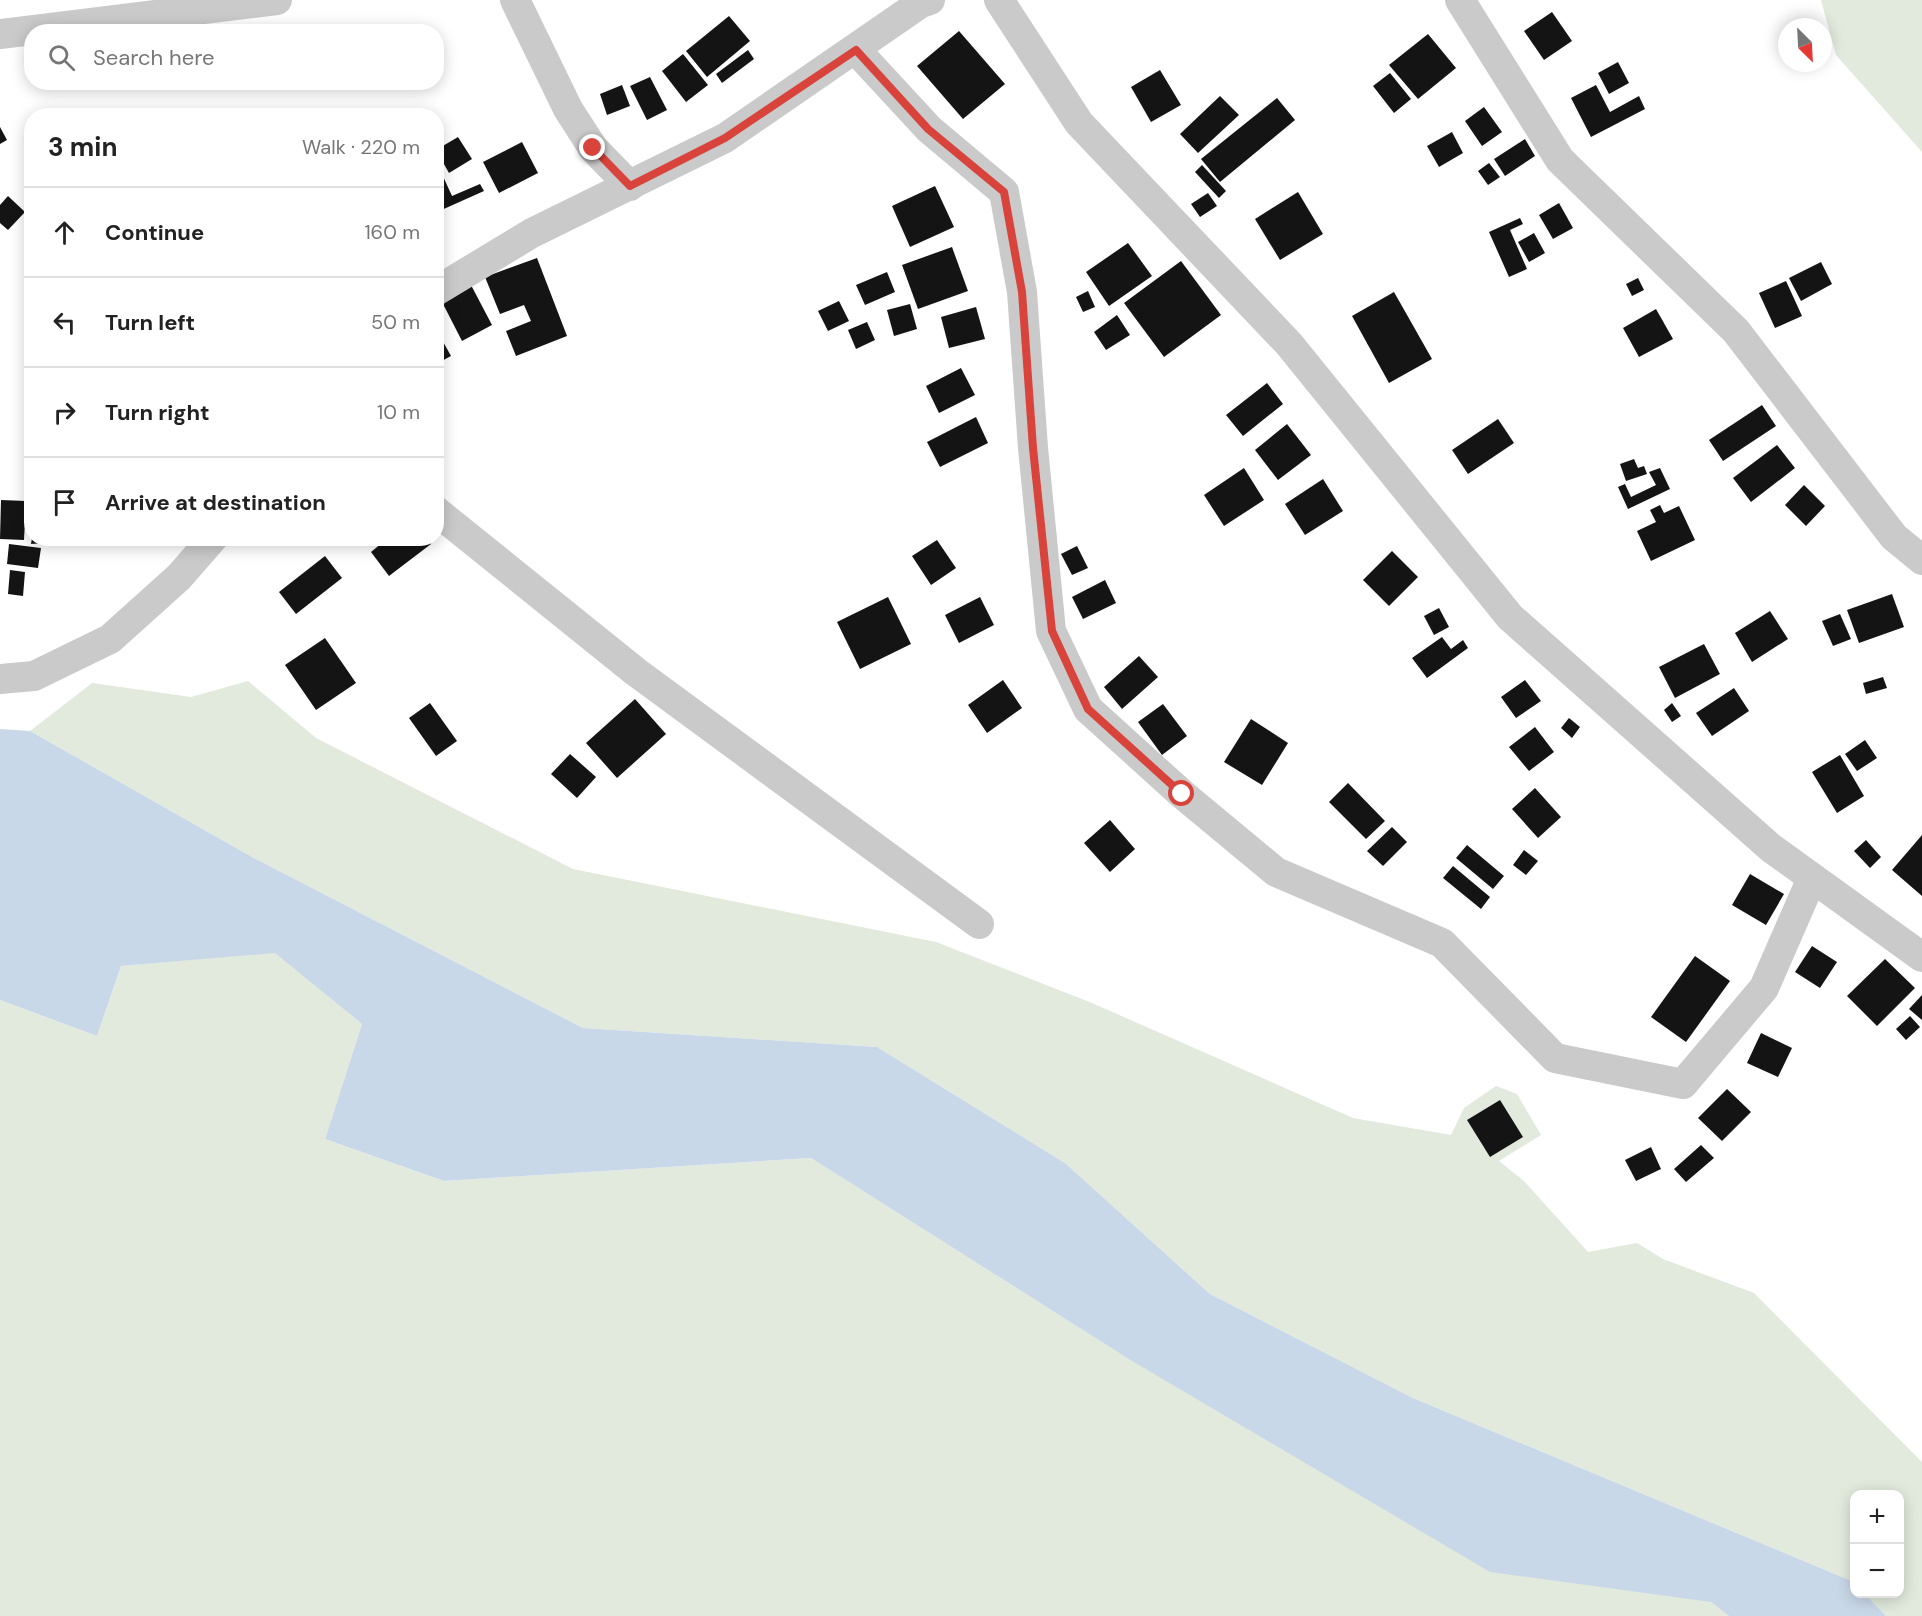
<!DOCTYPE html>
<meta charset="utf-8">
<style>
body{margin:0;font-family:"DM Sans",sans-serif;background:#f6f6f6;color:#222}
.controls{position:absolute;right:18px;bottom:18px;display:grid;overflow:hidden;border-radius:12px;box-shadow:0 3px 15px #0003}
.controls button{width:54px;height:54px;display:grid;place-items:center;padding:0;border:0;border-bottom:2px solid #e0e0e0;background:#fff;color:#222;font:30px sans-serif}
.compass{position:absolute;left:1778px;top:18px;width:54px;height:54px;border-radius:50%;background:#fff;box-shadow:0 3px 15px #0003;rotate:156deg}
.stop{position:absolute;width:18px;height:18px;margin:-14px;border:4px solid #d8433b;border-radius:50%;background:#fff}
.stop.end{background:#d8433b;border-color:#fff;box-shadow:0 2px 6px #0008}
.list{margin:0;padding:0;list-style:none}
h2{display:flex;justify-content:space-between;align-items:center;height:78px;margin:0;padding:0 24px;font-size:26px}
h2 small{font-size:20px;font-weight:400;color:#767676}
.list li{display:grid;grid-template-columns:39px 1fr auto;gap:18px;align-items:center;box-sizing:border-box;height:90px;padding:0 24px;border-top:2px solid #e0e0e0}
.list b{display:block;font-size:22px;white-space:nowrap}
.list em{font-size:20px;font-style:normal;color:#767676}
.icon{flex:none;width:33px;height:33px;fill:none;stroke:currentColor;stroke-width:2;stroke-linecap:round;stroke-linejoin:round}
.map{position:relative;flex:none;width:1922px;height:1616px;overflow:hidden}
.search{position:absolute;background:#fff;box-shadow:0 3px 15px #0003;left:24px;top:24px;width:420px;height:66px;display:flex;align-items:center;gap:15px;box-sizing:border-box;padding:0 21px;border-radius:24px;color:#767676;font-size:22px}
.panel{position:absolute;background:#fff;box-shadow:0 3px 15px #0003;left:24px;top:108px;width:420px;height:438px;border-radius:24px}
.map>svg:first-child{display:block}
.green{fill:#e1eadc}
.water{fill:#c9d8e8}
.building{fill:#141414}
.lines{fill:none;stroke-linecap:round;stroke-linejoin:round}
.street{stroke:#cacaca;stroke-width:30}
.route{stroke:#d8433b;stroke-width:8}
</style>
<div class="map">
<svg width="1922" height="1616" viewBox="0 0 1922 1616">
<rect width="100%" height="100%" fill="#fff"/>
<g class="green">
<polygon points="1821,0 1922,0 1922,152 1836,55"/>
<polygon points="248,681 316,738 573,869 936,942 1092,1003 1353,1118 1451,1135 1464,1108 1496,1086 1517,1094 1541,1135 1499,1161 1524,1181 1588,1252 1637,1243 1663,1259 1754,1293 1922,1462 1922,1616 1886,1616 1865,1594 1900,1594 1900,1494 1854,1494 1854,1582 1413,1398 1210,1294 1065,1163 877,1047 583,1028 252,857 30,731 92,683 191,697"/>
<polygon points="275,952 362,1024 325,1139 444,1181 811,1158 1127,1358 1711,1602 1729,1616 0,1616 0,1000 97,1036 121,966"/>
</g>
<polygon class="water" points="0,729 30,731 252,857 583,1028 877,1047 1065,1163 1210,1294 1413,1398 1854,1582 1854,1594 1865,1594 1886,1616 1729,1616 1711,1602 1490,1572 1127,1358 811,1158 444,1181 325,1139 362,1024 275,953 121,966 97,1036 0,1000"/>
<g class="building">
<polygon points="1552,12 1572,41 1544,60 1524,31"/>
<polygon points="729,16 750,41 707,77 686,51"/>
<polygon points="959,31 1005,84 963,119 917,66"/>
<polygon points="1428,34 1456,68 1418,99 1389,65"/>
<polygon points="748,50 754,59 722,83 716,74"/>
<polygon points="683,54 708,85 686,102 662,71"/>
<polygon points="1618,62 1629,83 1609,94 1598,73"/>
<polygon points="1160,70 1181,105 1151,122 1131,87"/>
<polygon points="1390,73 1411,99 1394,113 1373,86"/>
<polygon points="650,77 667,110 647,120 630,86"/>
<polygon points="622,85 630,106 607,115 600,94"/>
<polygon points="1596,85 1610,112 1639,96 1645,109 1591,137 1571,98"/>
<polygon points="1220,96 1239,115 1198,153 1180,134"/>
<polygon points="1277,98 1295,120 1220,182 1201,159"/>
<polygon points="1484,107 1502,132 1482,146 1465,121"/>
<polygon points="427,109 429,116 408,116 408,115"/>
<polygon points="0,127 7,140 0,144"/>
<polygon points="1452,132 1463,153 1439,167 1427,146"/>
<polygon points="458,137 472,159 449,173 436,150"/>
<polygon points="1525,139 1535,156 1505,176 1494,159"/>
<polygon points="522,142 538,173 499,193 483,162"/>
<polygon points="436,161 452,196 480,184 484,191 437,212"/>
<polygon points="1489,163 1500,177 1488,185 1478,171"/>
<polygon points="1202,165 1226,191 1219,198 1195,172"/>
<polygon points="935,186 954,227 910,247 892,206"/>
<polygon points="1298,192 1323,234 1280,260 1255,219"/>
<polygon points="1208,193 1217,206 1200,217 1191,204"/>
<polygon points="8,196 25,212 8,230 0,223 0,205"/>
<polygon points="1559,203 1573,228 1553,239 1539,215"/>
<polygon points="1520,218 1523,224 1510,230 1527,269 1509,277 1489,232"/>
<polygon points="1534,233 1545,253 1529,262 1518,242"/>
<polygon points="1128,243 1152,276 1109,306 1086,272"/>
<polygon points="952,247 968,291 918,309 902,265"/>
<polygon points="537,258 567,336 516,356 506,331 531,321 524,305 500,314 485,277"/>
<polygon points="1181,261 1221,315 1164,357 1124,303"/>
<polygon points="1821,262 1832,284 1801,301 1789,278"/>
<polygon points="887,272 895,292 865,305 856,285"/>
<polygon points="1638,278 1644,290 1632,296 1626,284"/>
<polygon points="1786,281 1802,316 1775,328 1759,293"/>
<polygon points="471,285 492,325 462,341 441,300"/>
<polygon points="1088,291 1095,307 1083,312 1076,297"/>
<polygon points="1394,292 1432,359 1389,383 1352,316"/>
<polygon points="839,301 849,321 828,331 818,311"/>
<polygon points="910,304 917,329 894,336 887,310"/>
<polygon points="976,307 985,339 949,348 941,317"/>
<polygon points="1656,309 1673,339 1639,357 1623,328"/>
<polygon points="1117,315 1130,335 1106,350 1094,332"/>
<polygon points="867,322 875,340 856,349 848,330"/>
<polygon points="436,329 451,356 436,364"/>
<polygon points="961,368 975,395 939,413 926,386"/>
<polygon points="1267,383 1283,404 1243,436 1226,415"/>
<polygon points="1762,405 1776,426 1723,461 1709,440"/>
<polygon points="976,417 988,443 940,467 927,442"/>
<polygon points="1498,419 1514,443 1468,474 1452,450"/>
<polygon points="1287,424 1311,455 1278,480 1255,450"/>
<polygon points="1777,445 1795,468 1751,502 1733,478"/>
<polygon points="1634,459 1638,468 1644,466 1647,474 1626,481 1620,464"/>
<polygon points="1244,468 1264,500 1224,526 1204,495"/>
<polygon points="1660,468 1670,489 1628,509 1618,487 1625,484 1631,497 1656,485 1649,472"/>
<polygon points="1323,479 1343,511 1305,535 1285,504"/>
<polygon points="1804,485 1825,506 1806,526 1785,505"/>
<polygon points="28,492 32,492 32,523 30,523"/>
<polygon points="1,500 26,501 24,540 0,539"/>
<polygon points="1660,505 1664,513 1679,506 1695,540 1651,561 1637,531 1656,522 1650,510"/>
<polygon points="32,538 43,538 43,543 31,544"/>
<polygon points="388,538 426,538 431,544 389,576 371,552"/>
<polygon points="937,540 956,568 931,585 912,556"/>
<polygon points="9,544 41,548 38,568 7,564"/>
<polygon points="1077,546 1088,568 1072,575 1061,554"/>
<polygon points="1392,551 1418,577 1389,606 1363,580"/>
<polygon points="325,556 342,578 296,614 279,592"/>
<polygon points="10,570 25,572 23,596 8,594"/>
<polygon points="1105,580 1116,603 1083,619 1072,597"/>
<polygon points="1892,594 1904,627 1859,643 1847,610"/>
<polygon points="888,597 911,644 860,669 837,622"/>
<polygon points="980,597 994,625 959,643 945,615"/>
<polygon points="1439,608 1449,627 1434,635 1424,616"/>
<polygon points="1770,611 1788,639 1752,662 1735,633"/>
<polygon points="1840,614 1851,639 1833,646 1822,621"/>
<polygon points="1442,637 1451,649 1463,640 1468,648 1427,678 1412,658"/>
<polygon points="325,638 356,683 316,710 285,665"/>
<polygon points="1704,644 1720,674 1675,698 1659,667"/>
<polygon points="1139,656 1158,677 1122,709 1104,687"/>
<polygon points="1883,677 1887,688 1866,694 1863,683"/>
<polygon points="1003,680 1022,708 987,733 968,705"/>
<polygon points="1525,680 1541,701 1516,718 1501,697"/>
<polygon points="1734,688 1749,711 1712,736 1696,713"/>
<polygon points="635,699 666,734 617,778 586,743"/>
<polygon points="430,703 457,741 436,756 409,718"/>
<polygon points="1672,703 1681,716 1672,722 1664,710"/>
<polygon points="1163,704 1187,736 1162,755 1138,722"/>
<polygon points="1569,718 1580,727 1572,738 1561,728"/>
<polygon points="1251,719 1288,743 1262,785 1224,762"/>
<polygon points="1535,727 1554,752 1529,771 1509,747"/>
<polygon points="1865,740 1877,758 1857,771 1845,754"/>
<polygon points="570,754 596,777 577,798 551,774"/>
<polygon points="1840,755 1864,796 1837,813 1812,772"/>
<polygon points="1348,783 1385,821 1366,839 1329,802"/>
<polygon points="1535,788 1561,817 1538,838 1512,809"/>
<polygon points="1110,820 1135,849 1110,872 1084,843"/>
<polygon points="1392,827 1407,842 1383,866 1367,851"/>
<polygon points="1922,835 1922,896 1892,870"/>
<polygon points="1866,840 1881,857 1870,868 1854,851"/>
<polygon points="1467,845 1504,876 1493,889 1456,858"/>
<polygon points="1524,850 1538,861 1526,875 1513,865"/>
<polygon points="1453,866 1490,897 1481,909 1443,878"/>
<polygon points="1750,874 1784,894 1766,925 1732,905"/>
<polygon points="1812,946 1837,962 1820,988 1795,972"/>
<polygon points="1695,956 1730,981 1686,1042 1651,1017"/>
<polygon points="1885,959 1915,988 1877,1026 1847,996"/>
<polygon points="1922,995 1922,1020 1909,1009"/>
<polygon points="1910,1016 1920,1027 1906,1040 1896,1029"/>
<polygon points="1761,1033 1792,1048 1778,1077 1747,1063"/>
<polygon points="1727,1089 1751,1112 1722,1141 1698,1118"/>
<polygon points="1500,1100 1523,1137 1490,1157 1467,1120"/>
<polygon points="1701,1145 1714,1158 1686,1182 1674,1169"/>
<polygon points="1651,1147 1661,1169 1636,1181 1625,1160"/>
</g>
<g class="lines">
<g class="street">
<polyline points="515,0 568,109 593,148 630,186"/>
<polyline points="999,0 1079,123 1289,344 1510,617 1771,848 1922,957"/>
<polyline points="1460,0 1560,160 1736,331 1894,537 1922,560"/>
<polyline points="0,34 277,0"/>
<polyline points="856,50 929,129 1004,192 1022,292 1033,448 1051,631 1088,709 1182,794 1276,872 1442,943 1555,1058 1683,1084 1764,988 1812,878"/>
<polyline points="436,291 532,233 725,138 921,3 930,0"/>
<polyline points="436,511 636,672 979,924"/>
<polyline points="0,679 34,676 110,639 179,577 213,538"/>
</g>
</g>
<g class="lines">
<polyline class="route" points="593,148 630,186 725,138 856,50 928,129 1004,192 1022,292 1033,448 1052,631 1088,709 1182,794"/>
</g>
</svg>
<div class="controls">
<button>+</button>
<button>−</button>
</div>
<svg class="compass" viewBox="-18 -18 36 36"><path d="M0-13l5 13h-10z" fill="#e53935"/><path d="M0 13l5-13h-10z" fill="#767676"/></svg>
<div class="stop" style="left:1182px;top:794px"></div>
<div class="stop end" style="left:593px;top:148px"></div>
<div class="search"><svg class="icon" aria-label="search" viewBox="0 0 24 24"><circle cx="10" cy="10" r="6"/><path d="M15 15l6 6"/></svg>Search here</div>
<section class="panel">
<h2>3 min<small>Walk · 220 m</small></h2>
<ul class="list">
<li><svg class="icon" aria-label="ahead" viewBox="0 0 24 24"><path d="M12 20V5M6 11l6-6 6 6"/></svg><div><b>Continue</b></div><em>160 m</em></li>
<li><svg class="icon" aria-label="left" viewBox="0 0 24 24"><path d="M17 20v-9H6M10 6l-5 5 5 5"/></svg><div><b>Turn left</b></div><em>50 m</em></li>
<li><svg class="icon" aria-label="right" viewBox="0 0 24 24"><path d="M7 20v-9h11M14 6l5 5-5 5"/></svg><div><b>Turn right</b></div><em>10 m</em></li>
<li><svg class="icon" aria-label="arrive" viewBox="0 0 24 24"><path d="M6 21V4h12l-3 4 3 4H6"/></svg><div><b>Arrive at destination</b></div></li>
</ul>
</section>
</div>
